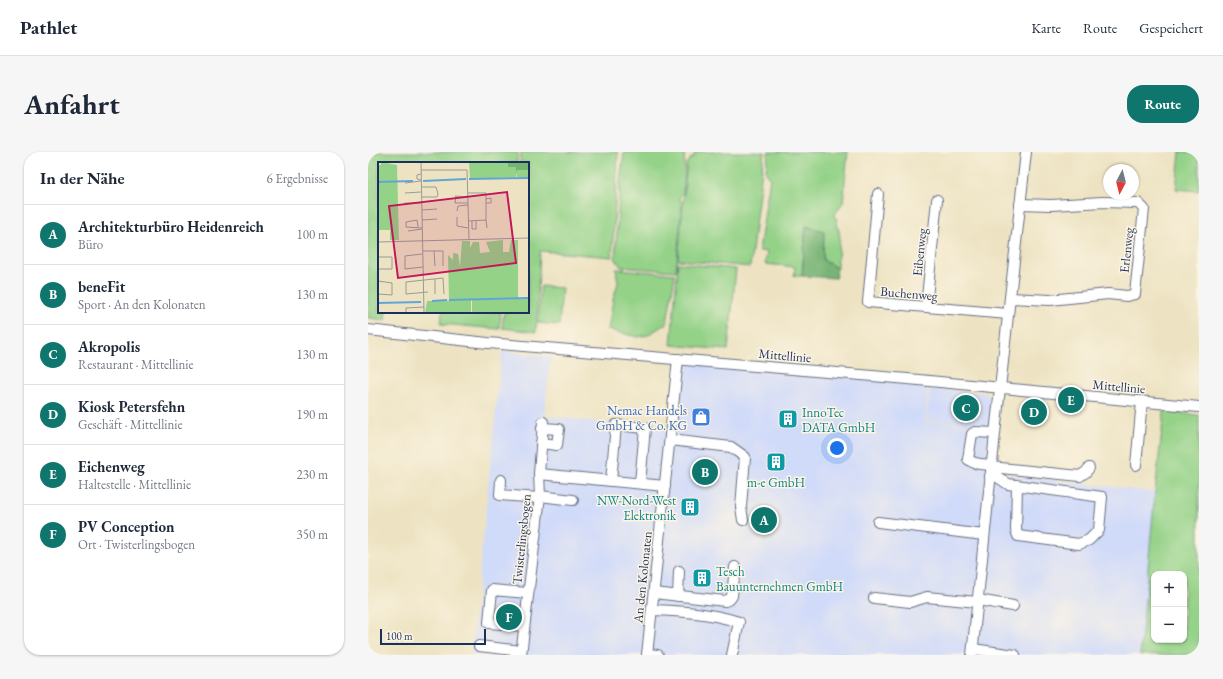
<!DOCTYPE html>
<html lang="de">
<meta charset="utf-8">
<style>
body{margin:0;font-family:"EB Garamond",serif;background:#f6f6f7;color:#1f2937}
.controls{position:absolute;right:12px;bottom:12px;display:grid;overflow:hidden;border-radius:8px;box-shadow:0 1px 3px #0004}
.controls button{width:36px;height:36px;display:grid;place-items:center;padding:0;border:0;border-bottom:1px solid #e0e1e3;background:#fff;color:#1f2937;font:20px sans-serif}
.compass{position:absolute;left:735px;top:12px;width:36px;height:36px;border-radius:50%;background:#fff;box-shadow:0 1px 3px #0004;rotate:187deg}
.scale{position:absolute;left:12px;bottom:10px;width:106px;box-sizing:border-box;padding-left:4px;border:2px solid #1b2f5e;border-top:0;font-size:11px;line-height:14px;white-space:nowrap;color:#1b2f5e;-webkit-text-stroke:3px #fcf5e5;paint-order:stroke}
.you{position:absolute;left:469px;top:296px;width:14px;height:14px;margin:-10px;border:3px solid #fff;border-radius:50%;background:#1a73e8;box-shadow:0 0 0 6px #1a73e833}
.badge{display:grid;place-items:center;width:26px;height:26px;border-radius:50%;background:#0f766e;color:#fff;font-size:13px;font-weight:700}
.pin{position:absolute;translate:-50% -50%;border:2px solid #fff;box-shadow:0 1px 4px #0006}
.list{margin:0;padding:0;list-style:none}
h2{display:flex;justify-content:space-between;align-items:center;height:52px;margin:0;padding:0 16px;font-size:17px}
h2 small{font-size:13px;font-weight:400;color:#747a83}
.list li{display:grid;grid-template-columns:26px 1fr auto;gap:12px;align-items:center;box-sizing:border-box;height:60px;padding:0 16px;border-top:1px solid #e0e1e3}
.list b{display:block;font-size:15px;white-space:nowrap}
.list p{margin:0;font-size:13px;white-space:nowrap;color:#747a83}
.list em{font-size:13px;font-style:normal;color:#747a83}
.map{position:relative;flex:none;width:831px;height:503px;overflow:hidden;border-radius:16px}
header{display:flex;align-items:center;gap:24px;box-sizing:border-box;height:56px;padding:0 20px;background:#fff;border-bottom:1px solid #e0e1e3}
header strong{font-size:19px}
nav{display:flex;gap:22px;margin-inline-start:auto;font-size:14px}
.intro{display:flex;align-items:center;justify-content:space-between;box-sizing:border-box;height:96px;padding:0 24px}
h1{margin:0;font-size:28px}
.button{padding:10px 18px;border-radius:16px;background:#0f766e;color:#fff;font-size:14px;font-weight:700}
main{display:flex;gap:24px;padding:0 24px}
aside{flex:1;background:#fff;border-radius:16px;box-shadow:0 1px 3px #0004}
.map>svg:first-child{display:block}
.built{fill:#d0daf9}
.green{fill:#94d288;stroke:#588073;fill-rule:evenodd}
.forest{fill:#77b474;stroke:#497269}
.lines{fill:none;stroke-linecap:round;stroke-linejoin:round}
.minor-casing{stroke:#646e81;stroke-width:12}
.minor{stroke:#fff;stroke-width:10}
.labels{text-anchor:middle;stroke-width:3;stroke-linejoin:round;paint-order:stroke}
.street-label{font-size:13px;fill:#1b2f5e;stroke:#fcf5e5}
.shop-label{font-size:13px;fill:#366cbe;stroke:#fcf5e5;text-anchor:end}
.culture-label{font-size:13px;fill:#0d838f;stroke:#fcf5e5;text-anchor:start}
.inset-river{fill:none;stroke:#60a5d5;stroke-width:2}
.inset-road{fill:none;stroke:#999b9a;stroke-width:1}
.view{fill:#c2185b;fill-opacity:0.15;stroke:#c2185b;stroke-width:2}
.inset-edge{fill:none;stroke:#1b2f5e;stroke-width:2}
</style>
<header>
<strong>Pathlet</strong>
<nav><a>Karte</a><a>Route</a><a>Gespeichert</a></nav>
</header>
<div class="intro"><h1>Anfahrt</h1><a class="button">Route</a></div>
<main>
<aside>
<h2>In der Nähe<small>6 Ergebnisse</small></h2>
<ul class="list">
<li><span class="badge">A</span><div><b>Architekturbüro Heidenreich</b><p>Büro</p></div><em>100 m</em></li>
<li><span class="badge">B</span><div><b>beneFit</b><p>Sport · An den Kolonaten</p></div><em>130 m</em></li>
<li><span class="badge">C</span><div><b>Akropolis</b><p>Restaurant · Mittellinie</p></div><em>130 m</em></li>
<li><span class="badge">D</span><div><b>Kiosk Petersfehn</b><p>Geschäft · Mittellinie</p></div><em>190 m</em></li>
<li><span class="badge">E</span><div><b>Eichenweg</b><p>Haltestelle · Mittellinie</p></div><em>230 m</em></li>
<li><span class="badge">F</span><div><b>PV Conception</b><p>Ort · Twisterlingsbogen</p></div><em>350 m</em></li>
</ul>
</aside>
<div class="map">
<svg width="831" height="503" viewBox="0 0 831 503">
<rect width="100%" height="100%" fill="#fcf5e5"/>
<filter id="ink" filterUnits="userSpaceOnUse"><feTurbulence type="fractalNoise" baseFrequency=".025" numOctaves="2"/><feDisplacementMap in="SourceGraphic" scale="8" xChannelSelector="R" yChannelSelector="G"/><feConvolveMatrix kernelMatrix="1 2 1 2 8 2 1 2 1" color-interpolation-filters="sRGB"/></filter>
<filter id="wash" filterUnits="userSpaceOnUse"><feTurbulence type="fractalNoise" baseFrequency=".012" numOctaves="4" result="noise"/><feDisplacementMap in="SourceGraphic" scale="16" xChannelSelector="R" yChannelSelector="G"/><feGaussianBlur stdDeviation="0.9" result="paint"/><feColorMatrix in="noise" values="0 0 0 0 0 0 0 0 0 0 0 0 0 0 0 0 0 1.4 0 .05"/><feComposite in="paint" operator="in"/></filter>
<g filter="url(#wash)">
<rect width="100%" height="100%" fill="#ede3c2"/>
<g class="built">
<polygon points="134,199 183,205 176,264 302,278 310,207 561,228 557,269 623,275 618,320 787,340 772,503 103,503"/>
<polygon points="562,236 617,241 623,245 625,250 624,274 558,268"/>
</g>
<g class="green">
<polygon points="0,0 150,0 149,11 11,11 11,160 18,160 17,168 0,166"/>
<polygon points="153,0 250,0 244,105 172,99 168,180 134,176 136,160 160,160 160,11 152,11"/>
<polygon points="256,0 316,0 317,18 315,42 311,46 314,50 308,119 253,115 247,106 252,30"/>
<polygon points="327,0 396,0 382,115 310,108 319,10 327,3"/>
<polygon points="400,0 480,0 475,50 467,62 472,84 469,116 455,108 456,79 438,74 434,124 426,124 427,115 397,112 399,100 391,99 402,26 398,21"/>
<polygon points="812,0 831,0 831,39 808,37"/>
<polygon points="310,111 368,117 360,198 303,193"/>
<polygon points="248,117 307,122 299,171 280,183 270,185 240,178 245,148 250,131"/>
<polygon points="173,134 194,136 191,173 170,171"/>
<polygon points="74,160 133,160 131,177 73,172"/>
<path d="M796 260 831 263V503H772L787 340ZM786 422H816V488H786Z"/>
</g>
<polygon class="forest" points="438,74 456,79 455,108 469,116 468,126 434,124"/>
</g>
<g filter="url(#ink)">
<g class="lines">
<defs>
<g id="minor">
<polyline points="510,42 500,150 640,162"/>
<polyline points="642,146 682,148 740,142 759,144 767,142 776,57 770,51 735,50 683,53 652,52"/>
<polyline points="558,155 569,48"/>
<polyline points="0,178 120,191 551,228 831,255"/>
<polyline points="175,270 171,322 297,334"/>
<polyline points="302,288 363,295 377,305 373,355 375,368"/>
<polyline points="173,291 189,293 191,277 174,276"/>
<path d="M623 313C616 312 606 313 600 307L604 282 607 280 626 281"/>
<polyline points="768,313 774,249"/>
<polyline points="623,315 712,324 718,320 721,316"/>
<polyline points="622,324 628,324 640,332 734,345 731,378 721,388 711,392 650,384 648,378 649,333"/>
<polyline points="133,328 132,343 171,346"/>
<polyline points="243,329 248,273 277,276 272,331"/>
<polyline points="172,344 205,348"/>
<polyline points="510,370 616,383"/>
<polyline points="286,441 357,449 362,447 364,444 367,415"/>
<polyline points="310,444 311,419"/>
<polyline points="506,446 542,450 559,445 609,450"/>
<polyline points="610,448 645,454"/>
<path d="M284 458C314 459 342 461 371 470L364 503"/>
<polyline points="156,474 121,471 124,438 160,441"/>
<polyline points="111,494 153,499"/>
<polyline points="605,497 647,503"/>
<polyline points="279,502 290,503"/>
<polyline points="153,503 172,344 171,322"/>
<polyline points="279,503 310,207"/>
<path d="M604 503C621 335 639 168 658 0"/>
</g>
</defs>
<use href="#minor" class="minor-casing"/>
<use href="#minor" class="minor"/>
</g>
</g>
<defs>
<symbol id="shop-square" viewBox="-11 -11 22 22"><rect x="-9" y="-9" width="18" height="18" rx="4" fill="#3f7fe0" stroke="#fcf5e5"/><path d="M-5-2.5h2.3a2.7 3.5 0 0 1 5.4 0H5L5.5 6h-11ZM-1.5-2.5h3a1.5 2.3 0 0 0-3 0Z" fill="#fff"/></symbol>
<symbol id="building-square" viewBox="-11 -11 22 22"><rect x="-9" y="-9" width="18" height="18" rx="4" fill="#0f9aa8" stroke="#fcf5e5"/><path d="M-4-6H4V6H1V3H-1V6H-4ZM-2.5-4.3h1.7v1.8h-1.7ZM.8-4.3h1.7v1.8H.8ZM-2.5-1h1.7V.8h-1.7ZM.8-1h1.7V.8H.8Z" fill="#fff"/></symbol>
</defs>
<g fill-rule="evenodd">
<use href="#shop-square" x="322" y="254" width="22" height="22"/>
<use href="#building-square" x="409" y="256" width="22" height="22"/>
<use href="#building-square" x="397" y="299" width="22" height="22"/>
<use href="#building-square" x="311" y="344" width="22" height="22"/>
<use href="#building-square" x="323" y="415" width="22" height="22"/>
</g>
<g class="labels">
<g class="street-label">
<text transform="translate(758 98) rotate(-84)" y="5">Erlenweg</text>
<text transform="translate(551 100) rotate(-84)" y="5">Eibenweg</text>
<text transform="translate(541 141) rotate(5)" y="5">Buchenweg</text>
<text transform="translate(417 203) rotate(5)" y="5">Mittellinie</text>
<text transform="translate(751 234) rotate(5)" y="5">Mittellinie</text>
<text transform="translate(153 387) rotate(-84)" y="5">Twisterlingsbogen</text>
<text transform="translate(274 425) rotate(-84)" y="5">An den Kolonaten</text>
</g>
<g class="shop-label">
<text x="319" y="263">Nemac Handels<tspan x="319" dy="15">GmbH &amp; Co. KG</tspan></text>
</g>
<g class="culture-label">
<text x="434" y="265">InnoTec<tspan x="434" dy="15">DATA GmbH</tspan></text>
<text x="408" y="335" text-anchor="middle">m-e GmbH</text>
<text x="308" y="353" text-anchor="end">NW-Nord-West<tspan x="308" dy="15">Elektronik</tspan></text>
<text x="348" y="424">Tesch<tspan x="348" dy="15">Bauunternehmen GmbH</tspan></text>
</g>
</g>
<g transform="translate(10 10)">
<rect width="151" height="151" fill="#ede3c2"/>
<path d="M3 0 19 3 21 78H12V68H0V3H3ZM91 0H130L138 5V15L92 17ZM151 2V15H139V8H150ZM125 78V90H131L133 78H140V136L71 138 70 93 75 98V91L80 92 82 105 84 79H92V86L95 80H101L102 91 112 90 108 80ZM150 136V151H141V137ZM141 137V151H94V138ZM93 138V151H47L49 139Z" fill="#94d288"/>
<path d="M130 0H151L150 8H139L138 15V5H130Z" fill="#77b474"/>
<path class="inset-river" d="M91 17 151 16M45 19 88 17M0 20 35 19M71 138 151 136M54 139 69 138M0 141 43 140"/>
<path class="inset-road" d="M43 0 46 151M43 8H89L91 77M43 12 39 13V17L43 18M27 21 43 19M43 25H58L60 32 59 35H44M27 31 43 30M90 31H108V58M77 34 90 35M78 34 77 41H90M108 37 113 36V41H108M26 41H44M44 48 59 47M79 49 80 44 90 43M79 55V64L90 66M44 58 59 57M90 59 108 58 109 66M94 59V67H98V59M40 65 39 58 28 60V65L44 66M30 69 44 67M0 80 151 76M45 89H65V104M56 89 57 104M44 92 27 94V107L45 105M0 95H14V107H0M57 117V132M0 119 14 121V133L0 132M50 130 28 132V120L65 116 66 132M28 151V146L46 145"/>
<path class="view" d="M129 30 138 101 20 116 11 44Z"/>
<rect width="151" height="151" class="inset-edge"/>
</g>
</svg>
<div class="controls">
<button>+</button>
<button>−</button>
</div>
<svg class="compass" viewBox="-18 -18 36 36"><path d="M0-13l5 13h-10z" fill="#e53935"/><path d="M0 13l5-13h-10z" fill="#747a83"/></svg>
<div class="scale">100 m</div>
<div class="you"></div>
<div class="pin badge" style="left:396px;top:368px">A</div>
<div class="pin badge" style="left:337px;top:320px">B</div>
<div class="pin badge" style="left:598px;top:256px">C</div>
<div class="pin badge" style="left:666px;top:260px">D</div>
<div class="pin badge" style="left:703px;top:248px">E</div>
<div class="pin badge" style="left:141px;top:465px">F</div>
</div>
</main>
